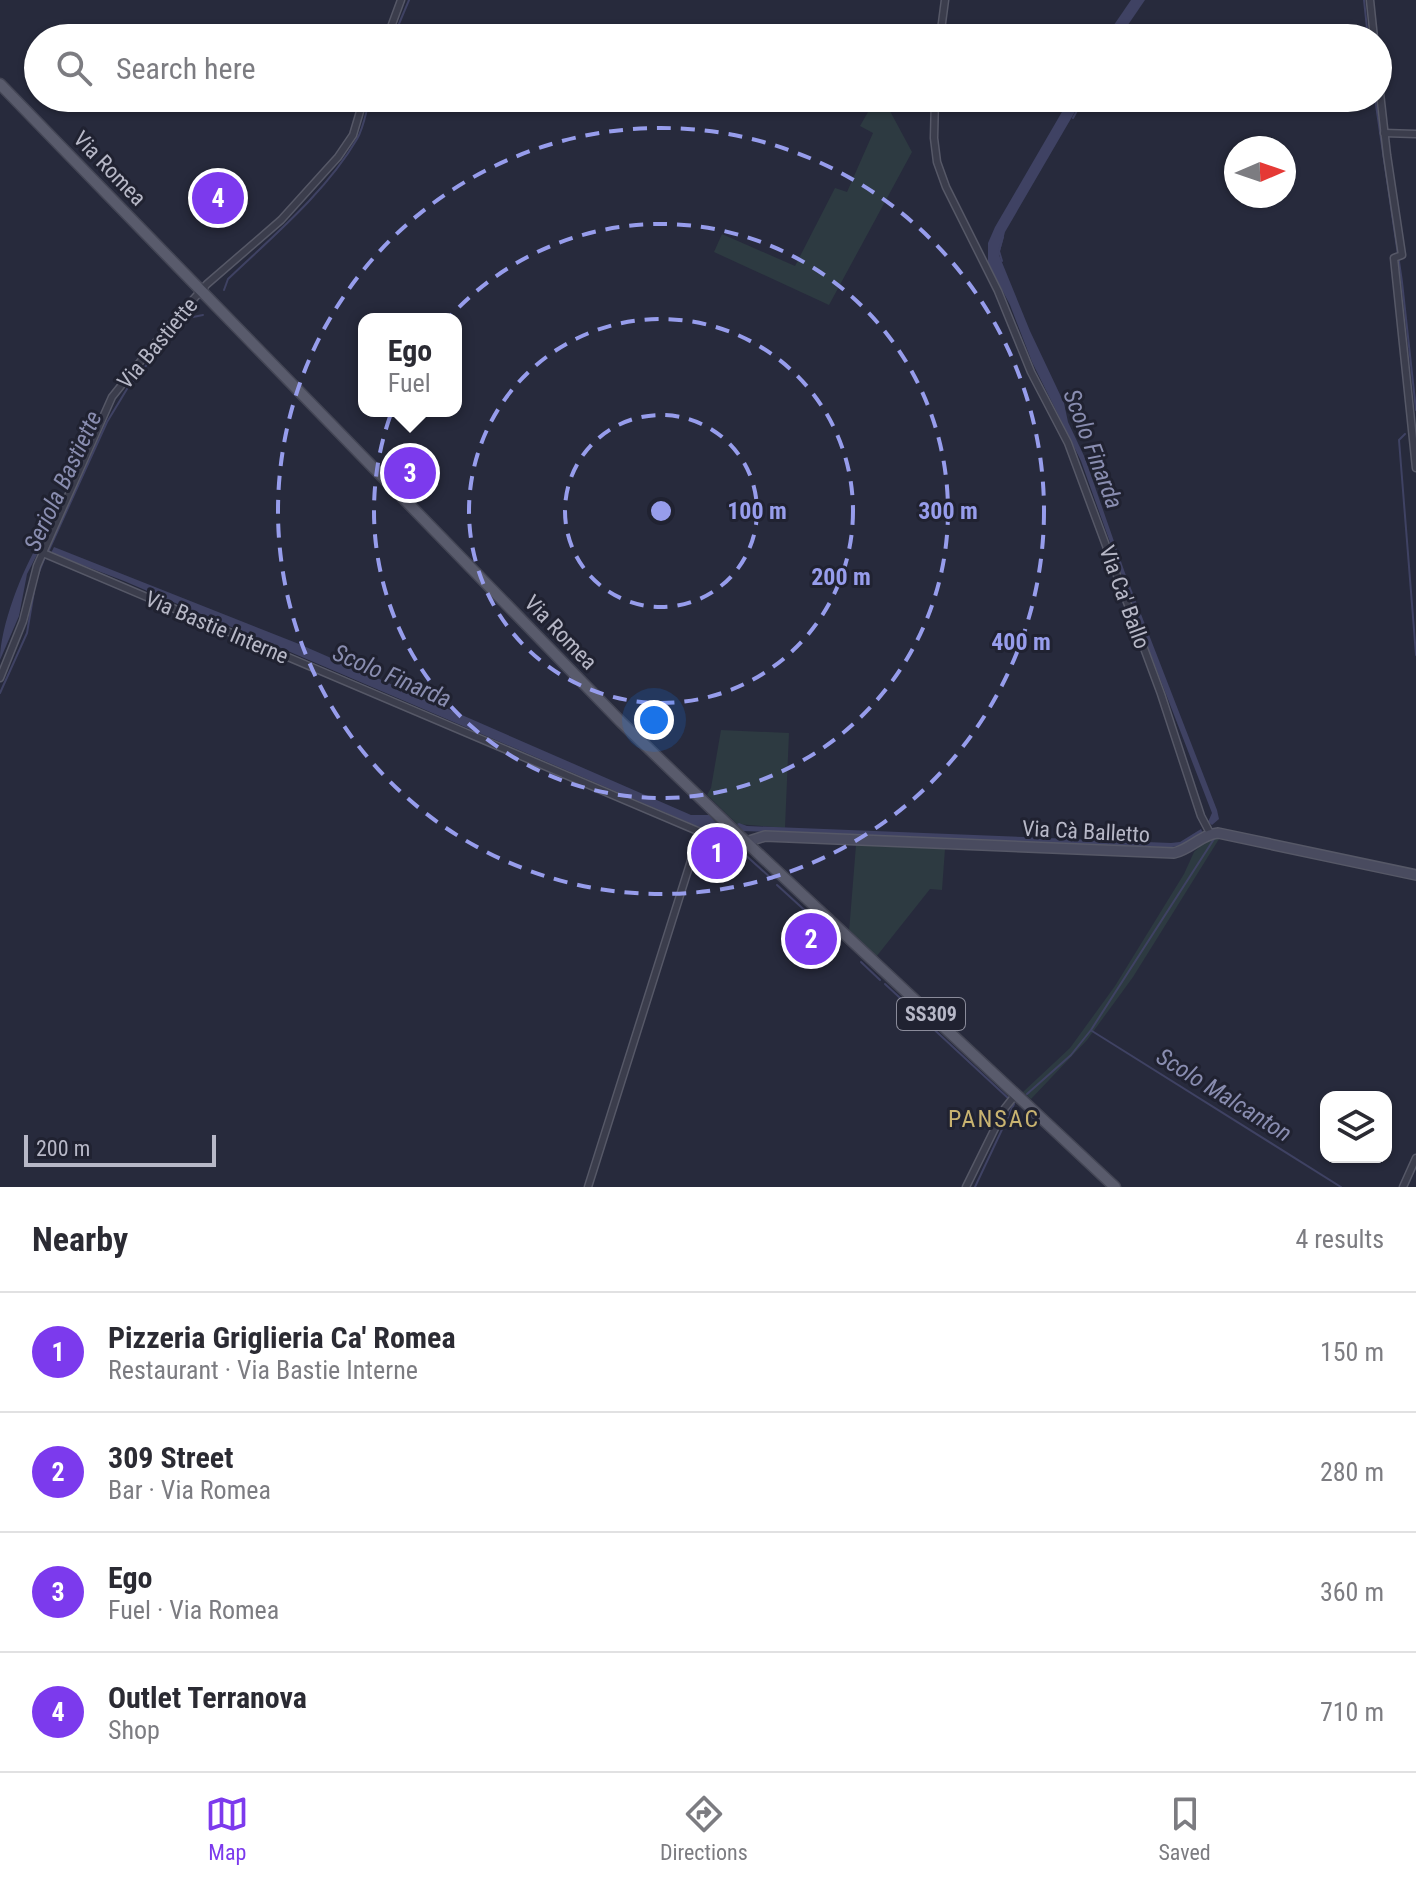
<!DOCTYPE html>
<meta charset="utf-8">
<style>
body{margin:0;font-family:"Roboto Condensed",sans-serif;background:#f2f2f3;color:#2b2b33}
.controls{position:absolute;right:24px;bottom:24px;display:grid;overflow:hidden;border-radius:16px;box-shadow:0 2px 6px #0004}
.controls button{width:72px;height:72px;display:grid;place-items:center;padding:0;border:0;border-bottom:2px solid #e1e1e2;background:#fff;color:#2b2b33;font:40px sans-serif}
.compass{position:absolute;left:1224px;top:136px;width:72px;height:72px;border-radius:50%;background:#fff;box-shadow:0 2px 6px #0004;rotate:88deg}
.scale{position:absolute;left:24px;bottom:20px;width:192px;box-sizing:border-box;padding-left:8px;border:4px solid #b7b8c7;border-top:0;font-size:22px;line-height:28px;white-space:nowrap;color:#b7b8c7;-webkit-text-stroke:6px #202231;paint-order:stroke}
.you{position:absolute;left:654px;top:720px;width:28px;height:28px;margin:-20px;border:6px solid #fff;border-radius:50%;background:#1a73e8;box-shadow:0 0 0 12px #1a73e833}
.badge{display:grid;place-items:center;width:52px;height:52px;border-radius:50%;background:#7c3aed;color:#fff;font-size:26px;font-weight:700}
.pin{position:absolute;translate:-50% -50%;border:4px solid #fff;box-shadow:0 2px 8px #0006}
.popup{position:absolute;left:358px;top:313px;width:104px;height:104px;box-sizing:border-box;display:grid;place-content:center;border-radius:16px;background:#fff;filter:drop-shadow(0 2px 6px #0005);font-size:26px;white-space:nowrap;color:#7c7c81}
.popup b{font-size:30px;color:#2b2b33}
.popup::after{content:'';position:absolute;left:50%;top:100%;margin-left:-16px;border:16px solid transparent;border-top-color:#fff}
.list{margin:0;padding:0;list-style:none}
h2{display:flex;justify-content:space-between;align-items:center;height:104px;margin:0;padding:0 32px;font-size:34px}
h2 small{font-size:26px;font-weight:400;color:#7c7c81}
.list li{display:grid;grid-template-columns:52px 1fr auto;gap:24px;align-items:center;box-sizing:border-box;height:120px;padding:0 32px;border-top:2px solid #e1e1e2}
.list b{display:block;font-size:30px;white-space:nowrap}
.list p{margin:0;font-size:26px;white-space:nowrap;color:#7c7c81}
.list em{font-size:26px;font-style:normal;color:#7c7c81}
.icon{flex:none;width:44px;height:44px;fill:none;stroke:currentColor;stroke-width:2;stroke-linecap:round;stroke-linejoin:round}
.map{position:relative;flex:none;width:1416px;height:1187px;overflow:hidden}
.search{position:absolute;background:#fff;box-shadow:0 2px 6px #0004;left:24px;right:24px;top:24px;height:88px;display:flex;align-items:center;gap:20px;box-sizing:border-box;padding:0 28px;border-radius:44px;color:#7c7c81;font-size:30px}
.sheet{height:584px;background:#fff}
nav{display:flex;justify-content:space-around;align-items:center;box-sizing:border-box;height:112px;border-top:2px solid #e1e1e2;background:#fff;font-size:22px;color:#7c7c81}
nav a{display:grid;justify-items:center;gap:4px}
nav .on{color:#7c3aed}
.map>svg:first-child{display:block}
.green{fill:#2d3a41}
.water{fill:#3f4263}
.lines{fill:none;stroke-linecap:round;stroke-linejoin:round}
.stream{stroke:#3f4263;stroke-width:2}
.street-casing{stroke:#565867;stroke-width:9}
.secondary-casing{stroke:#565867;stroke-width:12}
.primary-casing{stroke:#444655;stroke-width:13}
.street{stroke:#3b3d4c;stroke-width:6}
.secondary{stroke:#494b5f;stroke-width:9}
.primary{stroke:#595b6c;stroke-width:10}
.ring{fill:none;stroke:#979dec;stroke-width:4;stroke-dasharray:14 10}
.labels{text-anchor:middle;stroke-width:6;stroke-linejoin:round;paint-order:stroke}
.shield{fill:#202231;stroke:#8a8b9a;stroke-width:2}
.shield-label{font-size:20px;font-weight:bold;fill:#b7b8c7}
.street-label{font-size:22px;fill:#b7b8c7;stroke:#202231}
.water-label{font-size:24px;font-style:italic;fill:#898db0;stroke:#202231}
.neighbourhood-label{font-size:24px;letter-spacing:2px;fill:#c9b370;stroke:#202231}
.centre{fill:#979dec;stroke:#202231;stroke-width:4}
.ring-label{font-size:24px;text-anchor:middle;font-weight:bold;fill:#979dec;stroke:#202231;stroke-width:6;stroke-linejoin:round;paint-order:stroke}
</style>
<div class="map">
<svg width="1416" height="1187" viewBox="0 0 1416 1187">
<rect width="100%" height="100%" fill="#272a3c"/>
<g class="green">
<polygon points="876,98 883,98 912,152 829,305 714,252 722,234 795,266 835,188 847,192 873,133 860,126"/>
<polygon points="721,730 789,733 785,828 737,824 707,795 711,788"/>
<polygon points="1210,837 1219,839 1133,977 1087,1040 1031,1099 1023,1092 1070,1048 1115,986 1184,874 1194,852"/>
<polygon points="856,845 945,849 942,890 930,889 876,957 849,932"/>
</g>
<g class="water">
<polygon points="1131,0 1145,0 1119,38 1105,38"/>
<polygon points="1070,98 1083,98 1005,232 999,255 1030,331 1064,403 1068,422 1085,458 1125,573 1217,810 1219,819 1212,825 1208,822 1212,813 1145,640 1081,461 1032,362 1010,305 988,263 988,243 995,227"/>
<path d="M40 541 43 543 27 574 19 616 0 660C0 627 22 570 40 541Z"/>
<polygon points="54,547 299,644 691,815 709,815 722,829 699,827 124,581 51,553"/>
<polygon points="739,823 747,826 1171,843 1180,842 1201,829 1203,833 1189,844 1167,848 743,831 737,824"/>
</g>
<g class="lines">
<g class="stream">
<polyline points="1364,0 1368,38"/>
<polyline points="393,38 409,0"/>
<polyline points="1375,98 1402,282 1416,410"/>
<polyline points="1073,118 1084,98"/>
<polyline points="1002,261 999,251 1003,237"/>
<path d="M224 290 228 279C272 237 326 192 357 139 364 127 366 111 370 98"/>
<polyline points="1405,434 1399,440 1416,655"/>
<polyline points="48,552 107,422 130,384 188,318 203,315"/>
<polyline points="37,577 45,557"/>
<polyline points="0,693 27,633 34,591"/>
<polyline points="742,852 772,879"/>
<polyline points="777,885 811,916"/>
<polyline points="861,962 880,980"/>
<polyline points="885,984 1008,1098"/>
<polyline points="1092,1031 1341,1187"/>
<polyline points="1027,1094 1071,1055 1091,1030 1214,839"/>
<polyline points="975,1187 1014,1104"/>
</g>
<defs>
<g id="street">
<polyline points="1370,0 1374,38"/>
<polyline points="387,38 401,0"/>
<polyline points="940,38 945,0"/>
<polyline points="1378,75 1387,155 1402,255 1394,258 1416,468"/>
<polyline points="935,98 934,138 937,162 946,187 998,291 1031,372 1068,443 1161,694 1201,816 1210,833"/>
<polyline points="1384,133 1416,134"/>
<polyline points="43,553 700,832 721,836 735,832"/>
<polyline points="0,678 23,621 37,566 112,397 164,332 207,284 281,220 338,157 353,135 364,98"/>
<polyline points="588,1187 700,832"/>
<polyline points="966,1187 1005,1108 1016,1094"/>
<polyline points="1403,1187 1416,1158"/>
</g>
<path id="secondary" d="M746 842 765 836 1174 853C1191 849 1202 834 1218 833L1416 875"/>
<polyline id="primary" points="0,84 621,722 746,842 1115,1187"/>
</defs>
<use href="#street" class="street-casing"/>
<use href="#secondary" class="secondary-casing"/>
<use href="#primary" class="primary-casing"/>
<use href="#street" class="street"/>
<use href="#secondary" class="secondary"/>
<use href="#primary" class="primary"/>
</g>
<g class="ring">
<circle cx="661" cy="511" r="96"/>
<circle cx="661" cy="511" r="192"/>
<circle cx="661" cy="511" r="287"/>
<circle cx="661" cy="511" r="383"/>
</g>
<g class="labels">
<rect class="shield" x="897" y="998" width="68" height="32" rx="6"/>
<g class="shield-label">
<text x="931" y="1021">SS309</text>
</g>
<g class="street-label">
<text transform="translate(110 168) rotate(46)" y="8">Via Romea</text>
<text transform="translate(157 343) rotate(-50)" y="8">Via Bastiette</text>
<text transform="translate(1125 597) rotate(70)" y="8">Via Ca' Ballo</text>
<text transform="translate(217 627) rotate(23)" y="8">Via Bastie Interne</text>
<text transform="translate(561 632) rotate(46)" y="8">Via Romea</text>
<text transform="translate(1086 831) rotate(3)" y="8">Via Cà Balletto</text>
</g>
<g class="water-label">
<text transform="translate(1093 449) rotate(69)" y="8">Scolo Finarda</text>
<text transform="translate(63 481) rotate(-65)" y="8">Seriola Bastiette</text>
<text transform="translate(392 676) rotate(23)" y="8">Scolo Finarda</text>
<text transform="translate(1224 1095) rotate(32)" y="8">Scolo Malcanton</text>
</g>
<g class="neighbourhood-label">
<text x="994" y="1127">PANSAC</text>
</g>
</g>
<circle cx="661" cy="511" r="12" class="centre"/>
<g class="ring-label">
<text x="757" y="519">100 m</text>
<text x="948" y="519">300 m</text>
<text x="841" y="585">200 m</text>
<text x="1021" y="650">400 m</text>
</g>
</svg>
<div class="controls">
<button><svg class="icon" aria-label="layers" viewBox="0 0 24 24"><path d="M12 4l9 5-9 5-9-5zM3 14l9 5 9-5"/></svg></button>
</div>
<svg class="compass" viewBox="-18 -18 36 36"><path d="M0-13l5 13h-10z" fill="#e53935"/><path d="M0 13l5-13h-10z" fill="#7c7c81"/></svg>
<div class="scale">200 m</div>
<div class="you"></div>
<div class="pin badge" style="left:717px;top:853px">1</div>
<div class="pin badge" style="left:811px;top:939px">2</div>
<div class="pin badge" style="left:410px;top:473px">3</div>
<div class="popup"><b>Ego</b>Fuel</div>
<div class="pin badge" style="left:218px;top:198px">4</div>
<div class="search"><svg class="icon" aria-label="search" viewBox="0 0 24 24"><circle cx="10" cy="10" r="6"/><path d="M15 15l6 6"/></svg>Search here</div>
</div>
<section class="sheet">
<h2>Nearby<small>4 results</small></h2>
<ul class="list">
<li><span class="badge">1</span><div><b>Pizzeria Griglieria Ca' Romea</b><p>Restaurant · Via Bastie Interne</p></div><em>150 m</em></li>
<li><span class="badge">2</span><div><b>309 Street</b><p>Bar · Via Romea</p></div><em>280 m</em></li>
<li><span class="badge">3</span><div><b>Ego</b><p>Fuel · Via Romea</p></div><em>360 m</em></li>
<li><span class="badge">4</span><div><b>Outlet Terranova</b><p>Shop</p></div><em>710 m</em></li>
</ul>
</section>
<nav>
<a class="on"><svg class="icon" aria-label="map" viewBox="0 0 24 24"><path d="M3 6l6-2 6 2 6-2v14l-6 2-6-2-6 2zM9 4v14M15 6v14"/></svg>Map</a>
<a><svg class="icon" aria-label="directions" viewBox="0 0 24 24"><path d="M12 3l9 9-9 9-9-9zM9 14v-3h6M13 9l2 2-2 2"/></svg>Directions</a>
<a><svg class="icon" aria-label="saved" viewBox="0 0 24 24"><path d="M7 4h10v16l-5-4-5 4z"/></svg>Saved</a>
</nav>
